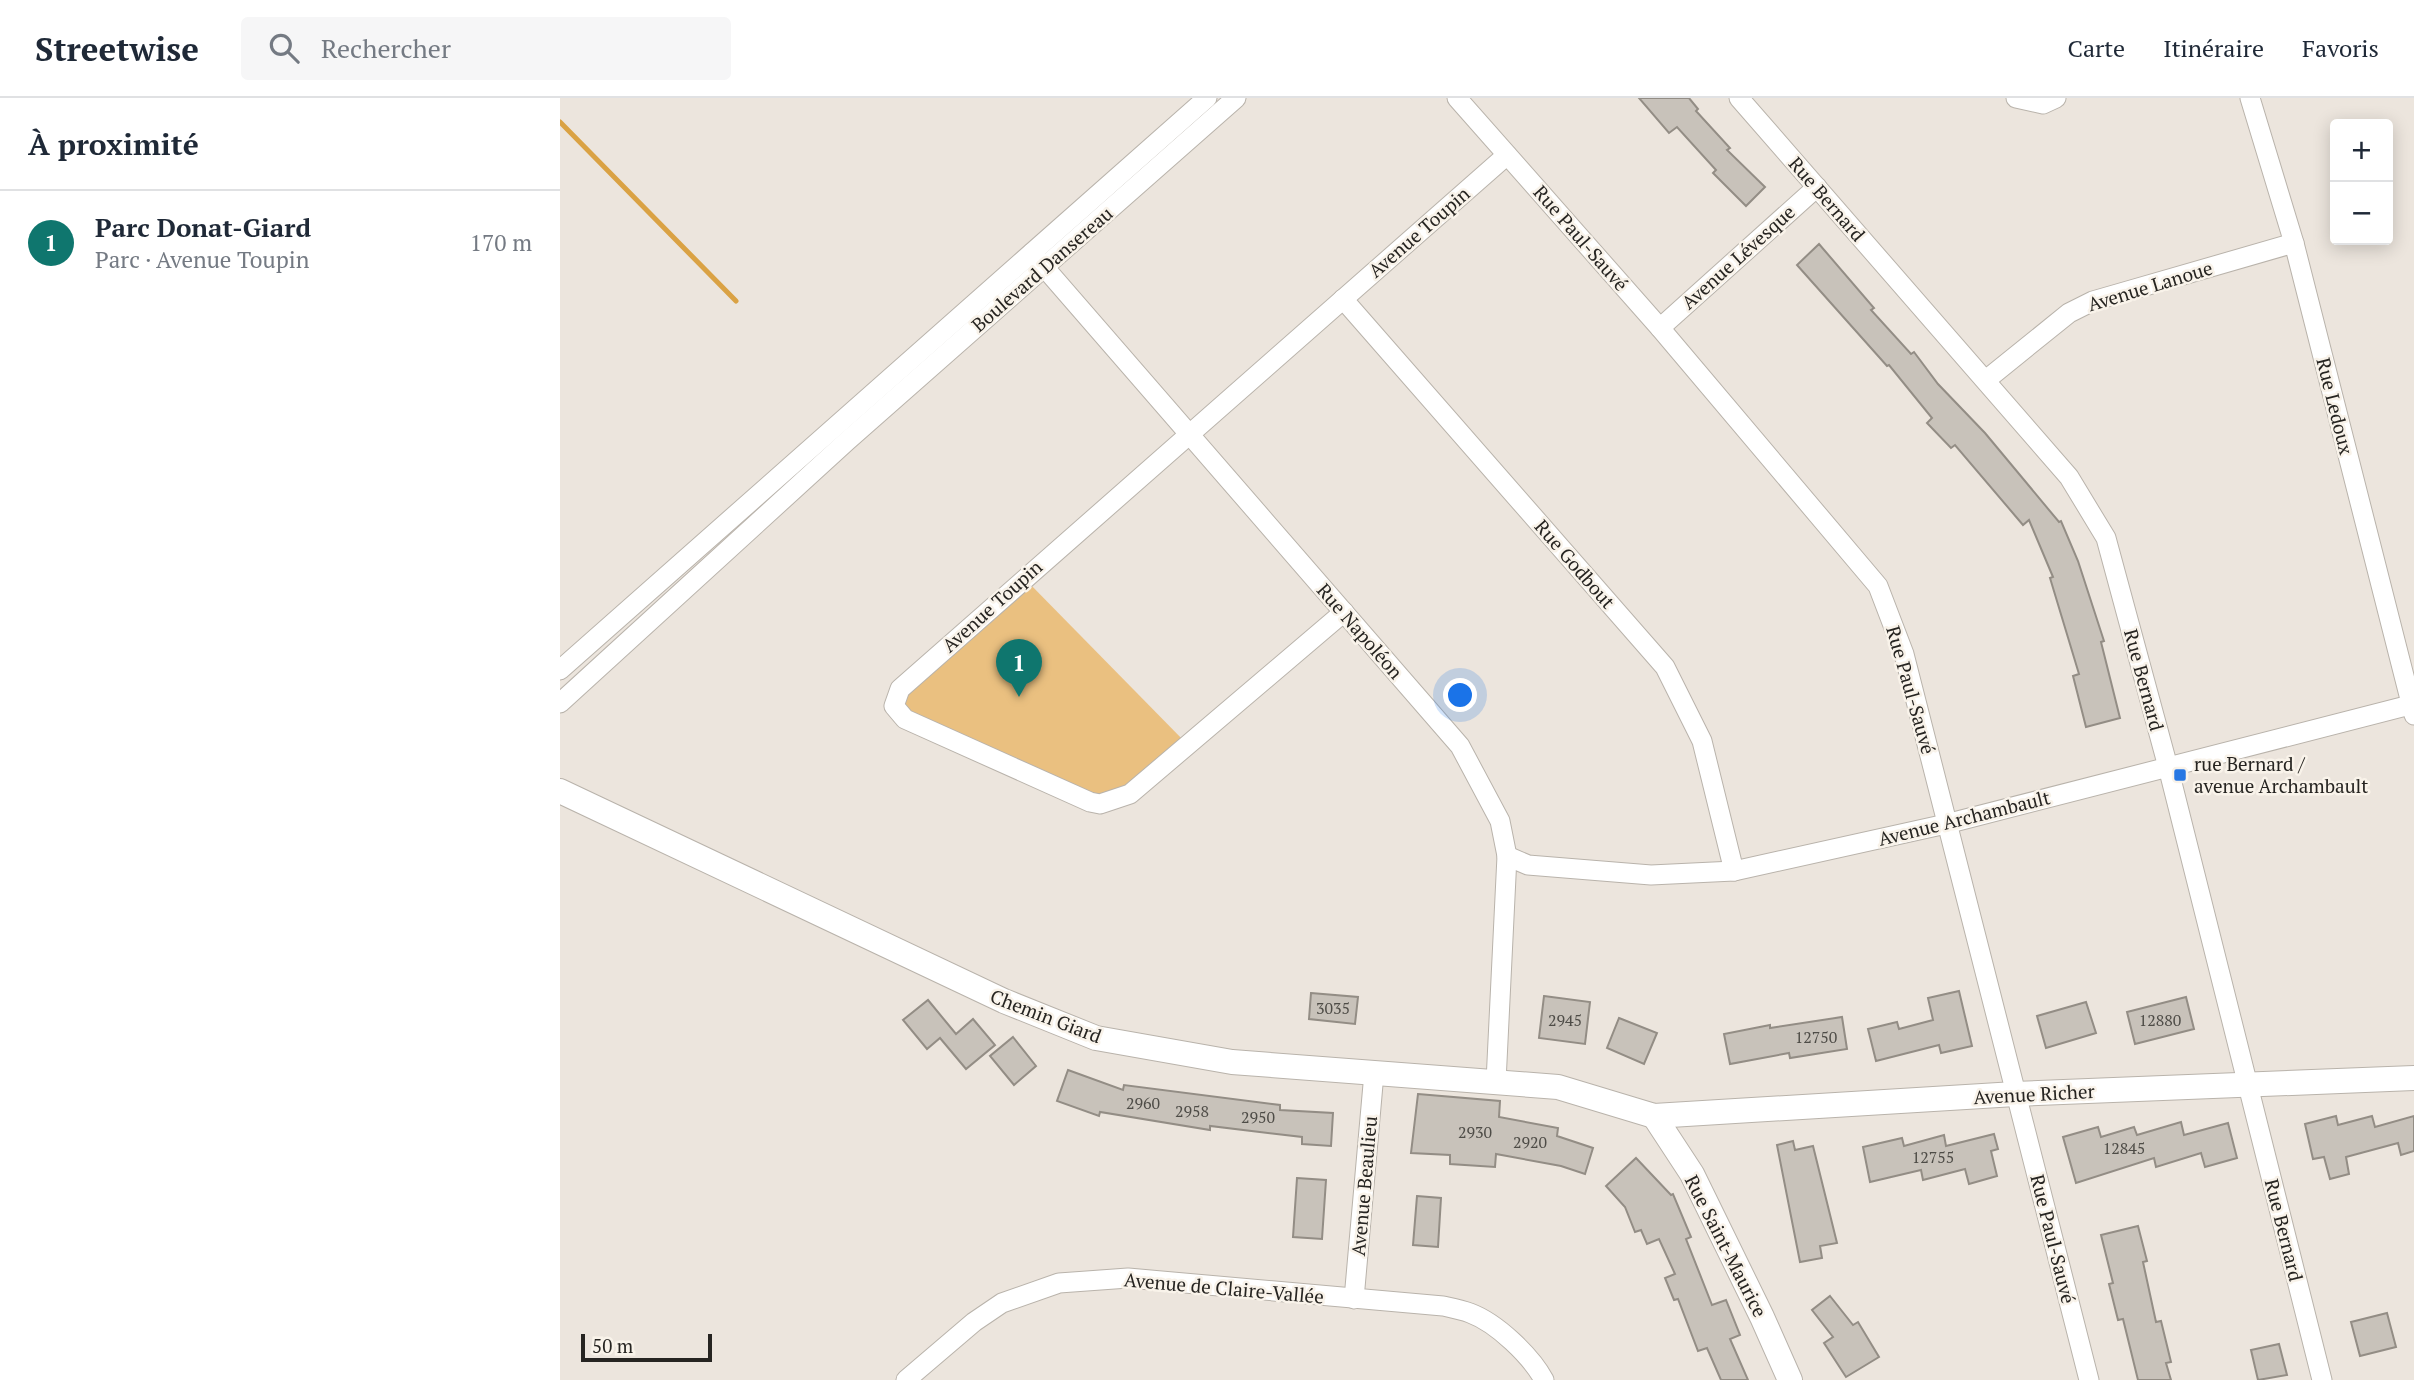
<!DOCTYPE html>
<html lang="fr">
<meta charset="utf-8">
<style>
body{margin:0;font-family:"PT Serif",serif;background:#f6f6f7;color:#1f2937}
.controls{position:absolute;right:21px;top:21px;display:grid;overflow:hidden;border-radius:7px;box-shadow:0 4px 18px #0003}
.controls button{width:63px;height:63px;display:grid;place-items:center;padding:0;border:0;border-bottom:2px solid #e0e1e3;background:#fff;color:#1f2937;font:35px sans-serif}
.scale{position:absolute;left:21px;bottom:18px;width:131px;box-sizing:border-box;padding-left:7px;border:4px solid #262421;border-top:0;font-size:19px;line-height:24px;white-space:nowrap;color:#262421;-webkit-text-stroke:5px #f9f3ea;paint-order:stroke}
.you{position:absolute;left:901px;top:598px;width:24px;height:24px;margin:-18px;border:5px solid #fff;border-radius:50%;background:#1a73e8;box-shadow:0 0 0 10px #1a73e833}
.badge{display:grid;place-items:center;width:46px;height:46px;border-radius:50%;background:#0f766e;color:#fff;font-size:23px;font-weight:700}
.pin{position:absolute;translate:-50% -58px;filter:drop-shadow(0 2px 4px #0008)}
.pin::after{content:'';position:absolute;top:37px;width:24px;height:21px;background:inherit;clip-path:polygon(0 0,100% 0,50% 100%)}
.list{margin:0;padding:0;list-style:none}
h2{display:flex;justify-content:space-between;align-items:center;height:91px;margin:0;padding:0 28px;font-size:30px}
h2 small{font-size:23px;font-weight:400;color:#747a83}
.list li{display:grid;grid-template-columns:46px 1fr auto;gap:21px;align-items:center;box-sizing:border-box;height:105px;padding:0 28px;border-top:2px solid #e0e1e3}
.list b{display:block;font-size:26px;white-space:nowrap}
.list p{margin:0;font-size:23px;white-space:nowrap;color:#747a83}
.list em{font-size:23px;font-style:normal;color:#747a83}
.icon{flex:none;width:38px;height:38px;fill:none;stroke:currentColor;stroke-width:2;stroke-linecap:round;stroke-linejoin:round}
.map{position:relative;flex:none;width:1854px;height:1282px;overflow:hidden}
header{display:flex;align-items:center;gap:42px;box-sizing:border-box;height:98px;padding:0 35px;background:#fff;border-bottom:2px solid #e0e1e3}
header strong{font-size:33px}
nav{display:flex;gap:38px;margin-inline-start:auto;font-size:24px}
.search{width:490px;height:63px;background:#f6f6f7;display:flex;align-items:center;gap:18px;box-sizing:border-box;padding:0 24px;border-radius:7px;color:#747a83;font-size:26px}
main{display:flex}
aside{flex:1;background:#fff}
.map>svg:first-child{display:block}
.green{fill:#eac080}
.lines{fill:none;stroke-linecap:round;stroke-linejoin:round}
.stream{stroke:#daa244;stroke-width:5}
.building{fill:#c8c2ba;stroke:#938d85;stroke-width:2}
.minor-casing{stroke:#b9b3ab;stroke-width:21}
.tertiary-casing{stroke:#b9b3ab;stroke-width:26}
.minor{stroke:#fff;stroke-width:19}
.tertiary{stroke:#fff;stroke-width:24}
.poi-dot{fill:#2777e3;stroke:#f9f3ea;stroke-width:2.5}
.labels{text-anchor:middle;stroke-width:5;stroke-linejoin:round;paint-order:stroke}
.number-label{font-size:16px;fill:#4e4c47}
.street-label{font-size:19px;fill:#262421;stroke:#f9f3ea}
.poi-label{font-size:19px;fill:#262421;stroke:#f9f3ea;text-anchor:start}
</style>
<header>
<strong>Streetwise</strong>
<div class="search"><svg class="icon" aria-label="search" viewBox="0 0 24 24"><circle cx="10" cy="10" r="6"/><path d="M15 15l6 6"/></svg>Rechercher</div>
<nav><a>Carte</a><a>Itinéraire</a><a>Favoris</a></nav>
</header>
<main>
<aside>
<h2>À proximité<small></small></h2>
<ul class="list">
<li><span class="badge">1</span><div><b>Parc Donat-Giard</b><p>Parc · Avenue Toupin</p></div><em>170 m</em></li>
</ul>
</aside>
<div class="map">
<svg width="1854" height="1282" viewBox="0 0 1854 1282">
<rect width="100%" height="100%" fill="#ece5dd"/>
<polygon class="green" points="464,480 628,647 540,706 345,621 340,591"/>
<g class="lines">
<polyline class="stream" points="0,24 176,203"/>
</g>
<g class="building">
<polygon points="1079,0 1129,0 1138,11 1136,13 1170,50 1167,52 1205,89 1186,108 1153,75 1156,72 1117,29 1109,35"/>
<polygon points="1259,146 1314,210 1311,212 1351,256 1354,254 1378,286 1425,335 1499,424 1501,423 1518,463 1544,543 1541,544 1560,620 1526,629 1513,578 1519,576 1490,480 1493,479 1469,422 1463,427 1395,347 1391,350 1367,325 1372,320 1329,267 1327,268 1237,167"/>
<polygon points="1399,893 1412,948 1381,955 1379,947 1316,963 1308,931 1337,924 1339,931 1373,922 1368,900"/>
<polygon points="751,895 798,899 795,926 749,921"/>
<polygon points="984,898 1030,904 1025,946 979,940"/>
<polygon points="1626,899 1634,931 1575,946 1567,914"/>
<polygon points="368,902 396,936 413,921 435,947 406,971 380,940 367,951 343,922"/>
<polygon points="1526,904 1536,935 1486,950 1477,918"/>
<polygon points="1282,919 1287,951 1230,960 1229,955 1170,966 1164,936 1210,927 1210,930"/>
<polygon points="1059,920 1097,935 1084,966 1047,950"/>
<polygon points="453,939 476,968 454,987 430,958"/>
<polygon points="508,972 563,992 564,987 720,1007 720,1012 773,1015 771,1048 742,1046 742,1039 650,1028 650,1032 540,1014 539,1018 497,1003"/>
<polygon points="858,996 940,1003 939,1019 998,1030 997,1038 1033,1050 1025,1076 1001,1068 936,1056 935,1069 890,1066 890,1057 851,1055"/>
<polygon points="1776,1018 1778,1027 1812,1018 1815,1029 1854,1018 1854,1053 1841,1057 1838,1045 1786,1059 1789,1076 1770,1081 1764,1059 1753,1061 1745,1026"/>
<polygon points="1621,1024 1624,1037 1668,1025 1677,1060 1645,1069 1641,1055 1596,1069 1594,1060 1516,1085 1503,1039 1538,1029 1541,1039 1574,1029 1577,1037"/>
<polygon points="1434,1036 1438,1051 1431,1053 1437,1078 1409,1086 1405,1071 1363,1082 1361,1072 1310,1084 1303,1049 1342,1040 1344,1048 1384,1037 1386,1048"/>
<polygon points="1233,1043 1235,1052 1253,1048 1277,1145 1260,1148 1262,1160 1240,1164 1217,1047"/>
<polygon points="1076,1060 1111,1097 1113,1096 1131,1139 1126,1141 1152,1207 1166,1202 1180,1237 1170,1241 1188,1282 1161,1282 1147,1250 1138,1253 1118,1201 1114,1202 1105,1180 1115,1176 1099,1141 1087,1146 1081,1132 1075,1134 1065,1109 1046,1088"/>
<polygon points="737,1080 766,1082 762,1141 733,1139"/>
<polygon points="857,1098 881,1100 878,1149 853,1147"/>
<polygon points="1578,1128 1587,1163 1583,1164 1596,1224 1601,1223 1611,1264 1606,1265 1611,1282 1578,1282 1563,1221 1558,1222 1549,1186 1553,1185 1541,1137"/>
<polygon points="1270,1198 1293,1227 1298,1224 1319,1259 1286,1279 1264,1245 1273,1239 1252,1212"/>
<polygon points="1827,1215 1836,1249 1800,1258 1791,1224"/>
<polygon points="1719,1246 1727,1277 1698,1282 1691,1252"/>
</g>
<g class="lines">
<defs>
<g id="minor">
<polyline points="897,0 1100,230 1318,488 1344,556 1529,1282"/>
<polyline points="1179,0 1509,379 1546,440 1608,669 1762,1282"/>
<polyline points="1456,0 1483,6 1496,0"/>
<polyline points="1690,0 1734,145 1854,617"/>
<polyline points="472,155 900,648 940,723 947,758 936,984"/>
<polyline points="783,201 1105,569 1142,643 1174,773"/>
<polyline points="1100,230 1257,89"/>
<polyline points="1426,282 1509,215 1533,203 1734,145"/>
<polyline points="784,514 570,696 540,706 530,704 345,621 334,608 340,591 947,57"/>
<polyline points="0,572 647,0"/>
<polyline points="0,605 287,343 676,0"/>
<polyline points="947,758 968,767 1091,777 1174,773 1386,726 1854,606"/>
<polyline points="794,1201 814,975"/>
<path d="M346 1282 414 1224 442 1205 499 1185 568 1180 883 1208C892 1210 902 1212 910 1215 937 1225 971 1258 984 1282"/>
</g>
<g id="tertiary">
<polyline points="0,693 444,903 536,940 672,964 998,989 1094,1018 1455,996 1854,980"/>
<polyline points="1094,1018 1132,1076 1202,1219 1230,1282"/>
</g>
</defs>
<use href="#minor" class="minor-casing"/>
<use href="#tertiary" class="tertiary-casing"/>
<use href="#minor" class="minor"/>
<use href="#tertiary" class="tertiary"/>
</g>
<rect class="poi-dot" x="1613" y="670" width="14" height="14" rx="3.5"/>
<g class="labels">
<g class="number-label">
<text x="773" y="916">3035</text>
<text x="1005" y="928">2945</text>
<text x="1600" y="928">12880</text>
<text x="1256" y="945">12750</text>
<text x="583" y="1011">2960</text>
<text x="632" y="1019">2958</text>
<text x="698" y="1025">2950</text>
<text x="915" y="1040">2930</text>
<text x="970" y="1050">2920</text>
<text x="1564" y="1056">12845</text>
<text x="1373" y="1065">12755</text>
</g>
<g class="street-label">
<text transform="translate(1267 101) rotate(49)" y="7">Rue Bernard</text>
<text transform="translate(859 134) rotate(-41)" y="7">Avenue Toupin</text>
<text transform="translate(1021 140) rotate(49)" y="7">Rue Paul-Sauvé</text>
<text transform="translate(1178 159) rotate(-42)" y="7">Avenue Lévesque</text>
<text transform="translate(482 171) rotate(-41)" y="7">Boulevard Dansereau</text>
<text transform="translate(1590 188) rotate(-17)" y="7">Avenue Lanoue</text>
<text transform="translate(1775 308) rotate(76)" y="7">Rue Ledoux</text>
<text transform="translate(1015 466) rotate(49)" y="7">Rue Godbout</text>
<text transform="translate(432 508) rotate(-42)" y="7">Avenue Toupin</text>
<text transform="translate(800 533) rotate(49)" y="7">Rue Napoléon</text>
<text transform="translate(1584 582) rotate(75)" y="7">Rue Bernard</text>
<text transform="translate(1351 592) rotate(74)" y="7">Rue Paul-Sauvé</text>
<text transform="translate(1404 720) rotate(-14)" y="7">Avenue Archambault</text>
<text transform="translate(486 918) rotate(21)" y="7">Chemin Giard</text>
<text transform="translate(1474 996) rotate(-3)" y="7">Avenue Richer</text>
<text transform="translate(804 1088) rotate(-85)" y="7">Avenue Beaulieu</text>
<text transform="translate(1724 1132) rotate(76)" y="7">Rue Bernard</text>
<text transform="translate(1493 1141) rotate(76)" y="7">Rue Paul-Sauvé</text>
<text transform="translate(1166 1148) rotate(63)" y="7">Rue Saint-Maurice</text>
<text transform="translate(664 1190) rotate(5)" y="7">Avenue de Claire-Vallée</text>
</g>
<g class="poi-label">
<text x="1634" y="673">rue Bernard /<tspan x="1634" dy="22">avenue Archambault</tspan></text>
</g>
</g>
</svg>
<div class="controls">
<button>+</button>
<button>−</button>
</div>
<div class="scale">50 m</div>
<div class="you"></div>
<div class="pin badge" style="left:459px;top:599px">1</div>
</div>
</main>
